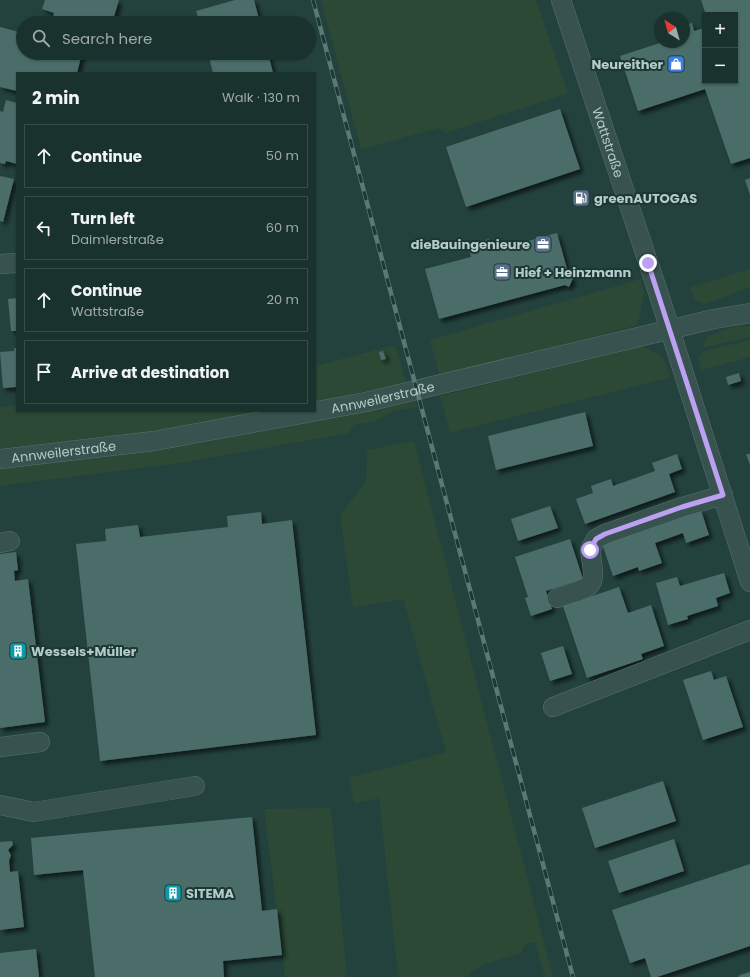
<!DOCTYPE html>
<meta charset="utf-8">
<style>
body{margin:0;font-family:Poppins,sans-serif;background:#273e3a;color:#f1f3f6}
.controls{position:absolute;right:12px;top:12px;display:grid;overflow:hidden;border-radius:0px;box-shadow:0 1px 3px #0004}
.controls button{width:36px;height:36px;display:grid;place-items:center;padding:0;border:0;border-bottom:1px solid #384d4a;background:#1a322e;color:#f1f3f6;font:20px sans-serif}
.compass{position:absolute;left:654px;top:12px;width:36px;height:36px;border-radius:50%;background:#1a322e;box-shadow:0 1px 3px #0004;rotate:323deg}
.stop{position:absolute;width:12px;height:12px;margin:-9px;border:3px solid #bca0f2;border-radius:50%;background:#fff}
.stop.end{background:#bca0f2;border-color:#fff;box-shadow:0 1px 4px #0008}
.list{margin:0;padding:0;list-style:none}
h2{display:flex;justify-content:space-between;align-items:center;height:52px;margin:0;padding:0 16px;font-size:17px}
h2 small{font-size:13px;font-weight:400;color:#9faaaa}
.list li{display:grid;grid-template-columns:26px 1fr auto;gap:12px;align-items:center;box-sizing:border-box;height:64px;margin:0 8px 8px;padding:0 8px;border:1px solid #384d4a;border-radius:0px}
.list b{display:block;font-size:15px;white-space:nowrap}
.list p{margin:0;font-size:13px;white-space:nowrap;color:#9faaaa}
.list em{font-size:13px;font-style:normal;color:#9faaaa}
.icon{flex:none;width:22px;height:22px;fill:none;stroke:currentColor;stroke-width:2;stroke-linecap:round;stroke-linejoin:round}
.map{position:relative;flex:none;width:750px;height:977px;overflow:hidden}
.search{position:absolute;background:#1a322e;box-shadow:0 1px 3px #0004;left:16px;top:16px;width:300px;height:44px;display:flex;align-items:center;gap:10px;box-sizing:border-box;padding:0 14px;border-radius:22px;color:#9faaaa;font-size:15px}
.panel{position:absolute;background:#1a322e;box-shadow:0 1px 3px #0004;left:16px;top:72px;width:300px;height:340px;border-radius:0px}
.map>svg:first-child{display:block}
.green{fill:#2b4935}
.building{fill:#4b6d69;filter:url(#shadow)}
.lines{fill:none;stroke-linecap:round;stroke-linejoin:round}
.minor-casing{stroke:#58726f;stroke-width:20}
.minor{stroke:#37524f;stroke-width:19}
.rail-casing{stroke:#597976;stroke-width:4.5}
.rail{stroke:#1c3734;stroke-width:3;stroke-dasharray:9;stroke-linecap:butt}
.route{stroke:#bca0f2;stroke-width:5}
.labels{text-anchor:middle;stroke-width:4;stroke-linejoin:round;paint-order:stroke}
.poi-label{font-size:13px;font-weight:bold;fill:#b4ccca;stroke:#1c3734;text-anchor:start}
.street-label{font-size:13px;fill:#b4ccca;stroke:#1c3734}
</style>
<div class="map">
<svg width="750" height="977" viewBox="0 0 750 977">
<defs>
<filter id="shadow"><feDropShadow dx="3.5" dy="3.5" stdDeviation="2" flood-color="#0009"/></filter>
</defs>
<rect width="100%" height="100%" fill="#23423e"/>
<g class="green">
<polygon points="321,0 536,0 568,93 446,133 439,128 361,149"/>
<polygon points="750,269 750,287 705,304 695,299 689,288"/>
<polygon points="641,279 644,293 638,325 440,377 430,340"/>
<polygon points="736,326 750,326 750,337 703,348 706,337"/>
<polygon points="750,340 750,357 701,370 698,358 704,351"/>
<polygon points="395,345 406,382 315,403 315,366"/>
<polygon points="642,346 662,356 671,377 450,433 440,396"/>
<polygon points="416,401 417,407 392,412 376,421 354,425 349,433 181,463 0,486 0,466 197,444"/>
<polygon points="17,405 17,411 277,411 140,435 0,448 0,407"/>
<path d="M414 441 553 977H545L535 942 525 944 521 954C502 959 481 962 467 977H398L379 798 354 804 349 778 446 752 403 599 353 608 340 515 366 482 367 450Z"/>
<polygon points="331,808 347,977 285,977 264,809"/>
</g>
<g class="building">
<polygon points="45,0 119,0 112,23 97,23 82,19 81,23 67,23 53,19 54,13 42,9"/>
<polygon points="235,0 254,0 260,23 200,23 196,11"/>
<polygon points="701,0 750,0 750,158 731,164 705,89 638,111 620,56 663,42 684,42 684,25 692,23 694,31 705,28 705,81 735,81 735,15 706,15"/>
<polygon points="0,27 23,33 23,53 82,53 77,73 17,73 17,91 0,87"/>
<polygon points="208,53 268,53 273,73 213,73"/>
<polygon points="6,100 17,103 17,164 6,161 5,164 0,163 0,111 3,112"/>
<polygon points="560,109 580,169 466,207 446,147"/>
<polygon points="0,176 14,179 3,222 0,221"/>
<polygon points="750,178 750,195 745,180"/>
<polygon points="557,233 569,276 573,278 569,287 565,285 439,319 425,269 471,257 468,245 489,239 492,251"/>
<polygon points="17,298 17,331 11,331 8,299"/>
<polygon points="14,348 17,348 17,387 3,388 0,352 14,351"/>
<polygon points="383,351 386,359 381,360 379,352"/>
<polygon points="739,373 741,381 728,385 726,377"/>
<polygon points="585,412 593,446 496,470 488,436"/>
<polygon points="677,454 682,469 669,474 675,492 585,524 576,499 593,493 591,486 611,479 613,486 655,471 652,463"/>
<polygon points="746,454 750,454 750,465"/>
<polygon points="550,506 558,528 518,541 511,519"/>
<polygon points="701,510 709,535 686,543 683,533 655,543 662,563 639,571 638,567 613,576 601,541"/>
<polygon points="261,512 262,524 292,520 316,735 100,761 76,544 106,541 105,529 138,525 140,537 228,527 227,516"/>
<polygon points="570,539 583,579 546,591 552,609 531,616 525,598 528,597 515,557"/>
<polygon points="16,552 18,570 14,571 15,581 28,579 45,722 0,728 0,554"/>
<polygon points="724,573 730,593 716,598 718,606 687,616 688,619 668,625 656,583 677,577 680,586"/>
<polygon points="619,587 628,613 651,605 664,646 641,654 643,659 587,678 563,606"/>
<polygon points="563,646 572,674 550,681 541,653"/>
<polygon points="711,671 714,680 726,676 743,727 703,740 683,680"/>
<polygon points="663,781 676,821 595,848 582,808"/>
<polygon points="252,817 262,911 277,909 282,955 223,961 224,977 95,977 83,870 34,875 31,838"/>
<polygon points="674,839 684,871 619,893 608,861"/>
<polygon points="12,841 13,845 8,850 11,855 9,861 10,872 18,871 24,927 0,930 0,842"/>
<polygon points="750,864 750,946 657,977 651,977 645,958 630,963 612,910"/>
<polygon points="36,949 39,977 0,977 0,953"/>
<polygon points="750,972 750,977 738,977 740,975"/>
</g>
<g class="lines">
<defs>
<g id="minor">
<path id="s1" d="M561 0 658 292 750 582"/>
<polyline points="0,264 17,263"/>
<path id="s2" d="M0 459 154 441 366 402 714 319 750 313"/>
<polyline points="0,543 10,541"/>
<path d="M557 598C594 585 597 591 590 550L596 539 605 534 682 507 723 495"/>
<polyline points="553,707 750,630"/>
<polyline points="0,747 40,742"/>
<polyline points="0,805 34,812 195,786"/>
</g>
</defs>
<use href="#minor" class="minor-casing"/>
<use href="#minor" class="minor"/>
<defs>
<polyline id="rail" points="313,0 573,977"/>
</defs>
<use href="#rail" class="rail-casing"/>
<use href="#rail" class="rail"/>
</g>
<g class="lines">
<polyline class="route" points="590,550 596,539 605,534 682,507 723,495 648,263"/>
</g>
<defs>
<symbol id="shop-square" viewBox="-11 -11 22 22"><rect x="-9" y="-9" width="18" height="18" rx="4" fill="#3f7fe0" stroke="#1c3734"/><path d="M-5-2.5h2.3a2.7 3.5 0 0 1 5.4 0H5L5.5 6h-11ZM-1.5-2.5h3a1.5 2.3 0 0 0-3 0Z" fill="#fff"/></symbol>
<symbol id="fuel-square" viewBox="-11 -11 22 22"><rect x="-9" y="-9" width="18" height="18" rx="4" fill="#5c6f8a" stroke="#1c3734"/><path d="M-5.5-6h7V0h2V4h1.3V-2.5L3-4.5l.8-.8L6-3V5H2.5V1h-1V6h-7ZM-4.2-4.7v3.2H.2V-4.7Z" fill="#fff"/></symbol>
<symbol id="office-square" viewBox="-11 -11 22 22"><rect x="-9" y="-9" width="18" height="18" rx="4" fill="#5c6f8a" stroke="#1c3734"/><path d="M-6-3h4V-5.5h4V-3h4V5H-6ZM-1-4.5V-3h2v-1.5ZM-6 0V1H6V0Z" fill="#fff"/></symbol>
<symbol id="building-square" viewBox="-11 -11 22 22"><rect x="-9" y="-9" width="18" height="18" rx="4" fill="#0f9aa8" stroke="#1c3734"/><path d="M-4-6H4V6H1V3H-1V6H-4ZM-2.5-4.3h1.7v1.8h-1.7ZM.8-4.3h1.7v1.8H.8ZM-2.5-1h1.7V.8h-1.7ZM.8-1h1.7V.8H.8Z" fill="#fff"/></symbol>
</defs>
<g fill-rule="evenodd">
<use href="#shop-square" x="666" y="54" width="20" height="20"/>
<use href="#fuel-square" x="571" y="188" width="20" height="20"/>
<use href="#office-square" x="533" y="234" width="20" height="20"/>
<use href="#office-square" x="492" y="262" width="20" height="20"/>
<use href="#building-square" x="8" y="641" width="20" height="20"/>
<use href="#building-square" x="163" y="883" width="20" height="20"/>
</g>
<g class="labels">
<g class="poi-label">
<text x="663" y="69" text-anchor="end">Neureither</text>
<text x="594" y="203">greenAUTOGAS</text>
<text x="530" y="249" text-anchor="end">dieBauingenieure</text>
<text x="515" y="277">Hief + Heinzmann</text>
<text x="31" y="656">Wessels+Müller</text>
<text x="186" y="898">SITEMA</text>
</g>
<g class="street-label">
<text dy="5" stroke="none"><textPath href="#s1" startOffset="150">Wattstraße</textPath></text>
<text dy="5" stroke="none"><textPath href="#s2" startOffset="388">Annweilerstraße</textPath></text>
<text dy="5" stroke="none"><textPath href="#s2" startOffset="64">Annweilerstraße</textPath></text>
</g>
</g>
</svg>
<div class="controls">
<button>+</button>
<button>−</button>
</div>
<svg class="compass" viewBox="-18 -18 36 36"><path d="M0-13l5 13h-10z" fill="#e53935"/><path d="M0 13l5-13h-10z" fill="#9faaaa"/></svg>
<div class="stop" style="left:590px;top:550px"></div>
<div class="stop end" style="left:648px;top:263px"></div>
<div class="search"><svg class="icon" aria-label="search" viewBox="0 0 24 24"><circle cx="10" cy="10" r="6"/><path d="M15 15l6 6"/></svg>Search here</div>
<section class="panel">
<h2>2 min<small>Walk · 130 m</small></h2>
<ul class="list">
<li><svg class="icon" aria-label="ahead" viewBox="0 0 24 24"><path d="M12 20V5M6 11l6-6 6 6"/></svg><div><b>Continue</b></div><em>50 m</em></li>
<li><svg class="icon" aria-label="left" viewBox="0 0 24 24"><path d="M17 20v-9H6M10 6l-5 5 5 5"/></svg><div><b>Turn left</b><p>Daimlerstraße</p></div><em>60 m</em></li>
<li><svg class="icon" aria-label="ahead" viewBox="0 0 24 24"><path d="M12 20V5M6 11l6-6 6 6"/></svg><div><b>Continue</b><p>Wattstraße</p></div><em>20 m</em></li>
<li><svg class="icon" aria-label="arrive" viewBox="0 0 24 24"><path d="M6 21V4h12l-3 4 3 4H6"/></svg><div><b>Arrive at destination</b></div></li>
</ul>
</section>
</div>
